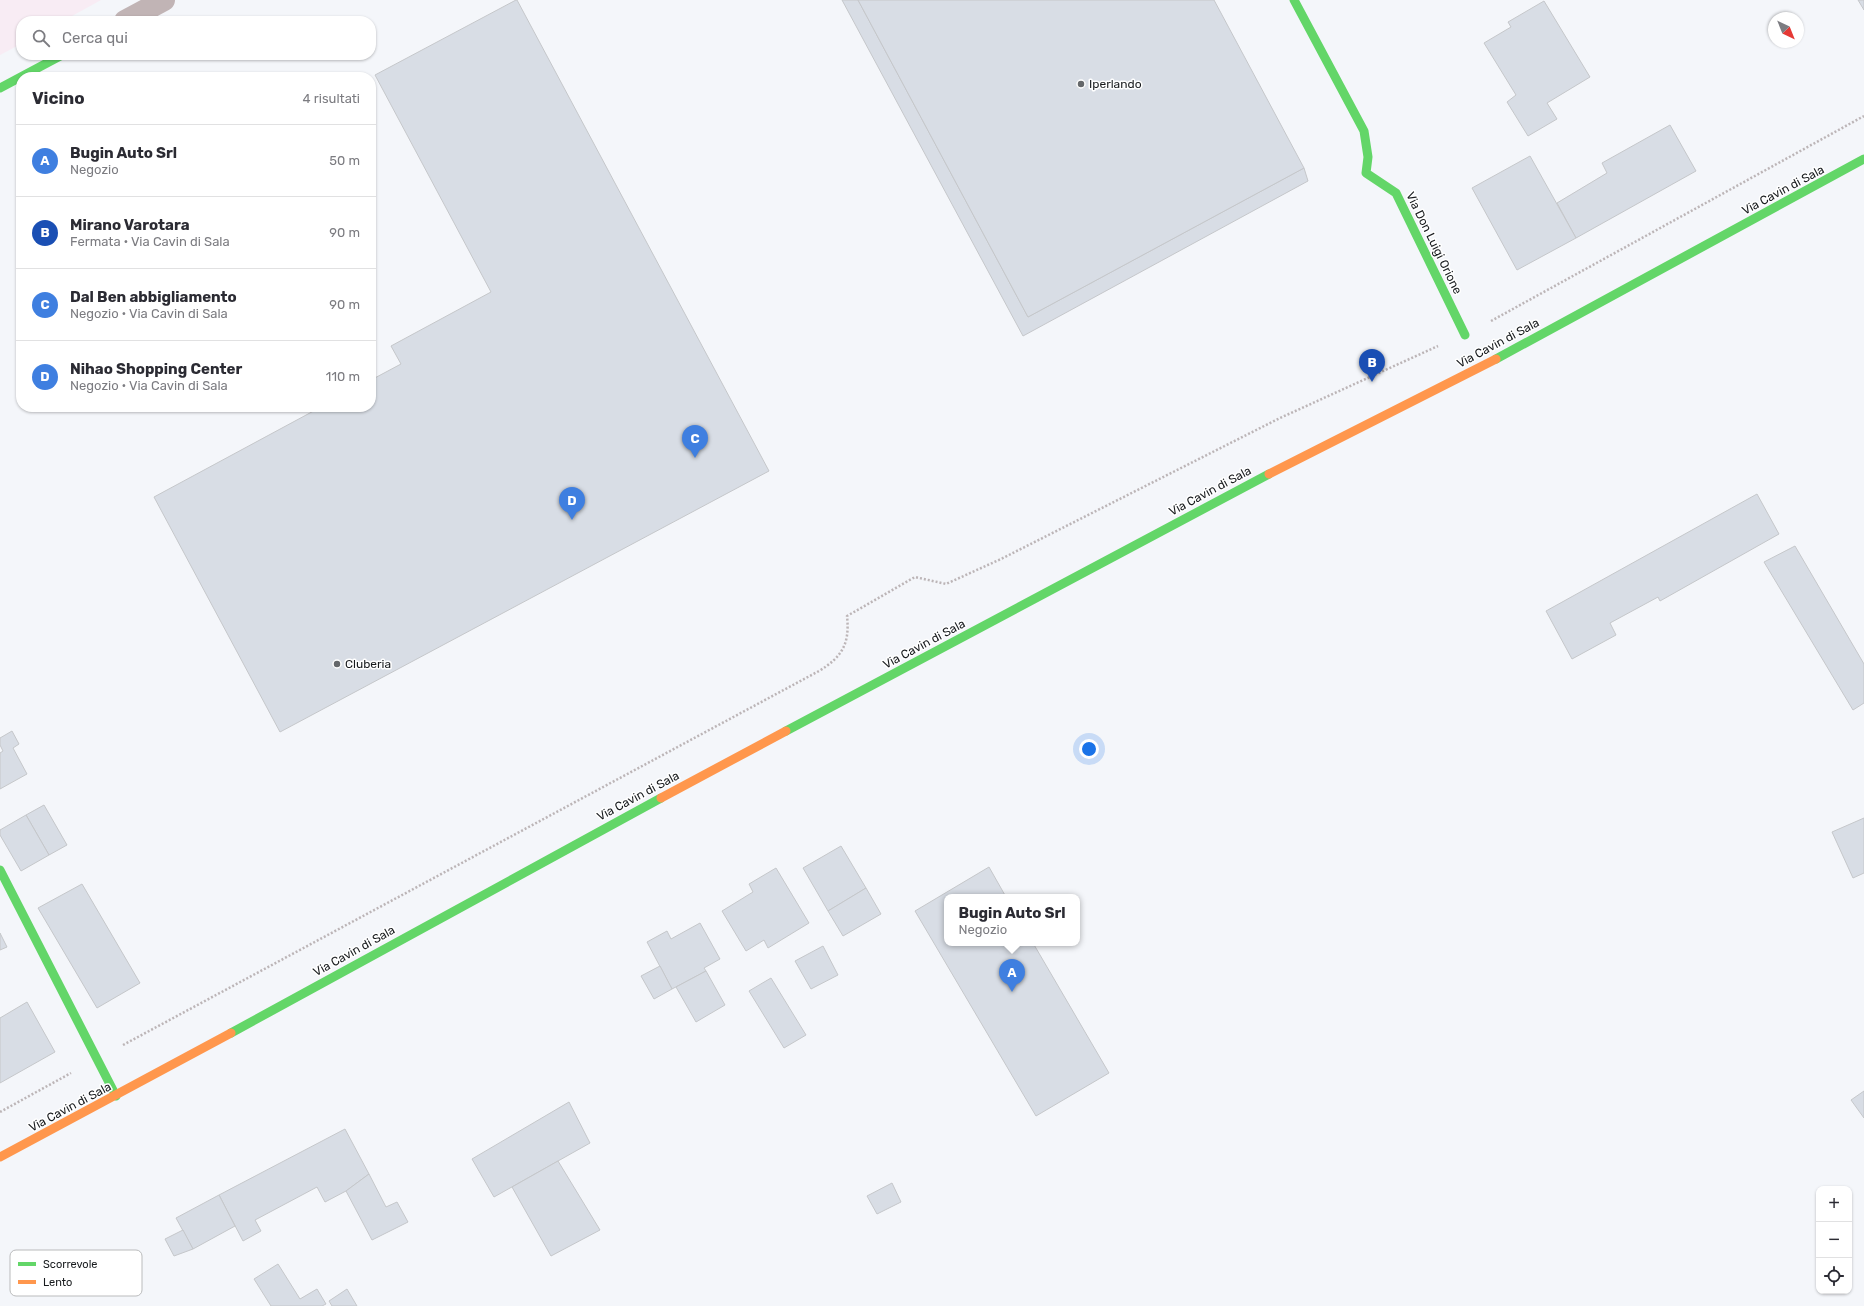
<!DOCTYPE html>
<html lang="it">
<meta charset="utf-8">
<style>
body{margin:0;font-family:Rubik,sans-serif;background:#f2f2f3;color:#2b2b33}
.controls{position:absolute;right:12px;bottom:12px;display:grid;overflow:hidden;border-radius:8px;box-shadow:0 1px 3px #0004}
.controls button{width:36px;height:36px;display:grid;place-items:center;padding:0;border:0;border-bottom:1px solid #e1e1e2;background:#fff;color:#2b2b33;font:20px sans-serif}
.compass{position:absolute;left:1768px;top:12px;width:36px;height:36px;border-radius:50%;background:#fff;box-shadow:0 1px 3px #0004;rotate:137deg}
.you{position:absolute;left:1089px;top:749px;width:14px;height:14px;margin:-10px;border:3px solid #fff;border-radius:50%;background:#1a73e8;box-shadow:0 0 0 6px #1a73e833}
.badge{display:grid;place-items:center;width:26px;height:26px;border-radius:50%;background:#db2777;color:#fff;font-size:13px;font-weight:700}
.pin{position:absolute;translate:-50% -33px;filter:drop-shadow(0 1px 2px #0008)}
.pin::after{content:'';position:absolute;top:21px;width:14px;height:12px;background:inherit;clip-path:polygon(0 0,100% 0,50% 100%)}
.popup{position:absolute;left:944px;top:894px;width:136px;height:52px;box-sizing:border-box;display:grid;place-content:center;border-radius:8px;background:#fff;filter:drop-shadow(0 1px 3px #0005);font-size:13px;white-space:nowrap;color:#7c7c81}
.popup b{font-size:15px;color:#2b2b33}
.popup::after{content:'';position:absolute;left:50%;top:100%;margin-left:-8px;border:8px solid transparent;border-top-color:#fff}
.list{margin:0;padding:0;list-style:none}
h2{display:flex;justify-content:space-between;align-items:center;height:52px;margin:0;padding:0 16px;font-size:17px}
h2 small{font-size:13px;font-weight:400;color:#7c7c81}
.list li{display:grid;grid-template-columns:26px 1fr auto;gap:12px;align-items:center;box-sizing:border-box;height:72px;padding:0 16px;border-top:1px solid #e1e1e2}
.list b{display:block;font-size:15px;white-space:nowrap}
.list p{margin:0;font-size:13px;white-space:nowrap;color:#7c7c81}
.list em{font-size:13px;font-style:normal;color:#7c7c81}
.icon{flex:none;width:22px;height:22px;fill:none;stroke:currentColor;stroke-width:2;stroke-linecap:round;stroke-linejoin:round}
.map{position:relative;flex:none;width:1864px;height:1306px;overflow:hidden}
.search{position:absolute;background:#fff;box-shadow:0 1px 3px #0004;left:16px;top:16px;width:360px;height:44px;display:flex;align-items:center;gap:10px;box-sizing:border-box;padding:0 14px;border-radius:16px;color:#7c7c81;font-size:15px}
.panel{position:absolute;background:#fff;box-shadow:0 1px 3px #0004;left:16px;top:72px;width:360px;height:340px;border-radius:16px}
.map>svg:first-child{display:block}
.industrial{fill:#f8ecf4}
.building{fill:#d8dde5;stroke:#c5c7ca}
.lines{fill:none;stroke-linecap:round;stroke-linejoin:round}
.path{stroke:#bcb5b7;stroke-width:2.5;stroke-dasharray:2 2;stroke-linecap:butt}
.street{stroke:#c1b4b5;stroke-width:22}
.fast{stroke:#63d668;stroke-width:9}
.slow{stroke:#ff974d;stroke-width:9}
.poi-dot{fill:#65686b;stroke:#fff;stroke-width:1.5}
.labels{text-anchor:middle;stroke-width:3;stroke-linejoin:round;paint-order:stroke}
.poi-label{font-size:12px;fill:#181b1e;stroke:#fff;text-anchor:start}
.street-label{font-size:12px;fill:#181b1e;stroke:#fff}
.key{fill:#fff;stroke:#babbbc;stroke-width:1}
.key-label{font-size:11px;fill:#181b1e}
</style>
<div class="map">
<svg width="1864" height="1306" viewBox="0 0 1864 1306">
<rect width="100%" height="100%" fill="#f4f6fa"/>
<polygon class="industrial" points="0,0 101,0 63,21 21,21 21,44 0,55"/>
<g class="building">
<polygon points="516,0 517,0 769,471 280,732 154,497 321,407 371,407 371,380 401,364 391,346 491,292 375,75"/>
<polygon points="842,0 858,0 1028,317 1304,168 1308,181 1023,336"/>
<polygon points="858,0 1214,0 1304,168 1028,317"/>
<polygon points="1858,0 1864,0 1864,10"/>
<polygon points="1544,1 1590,77 1547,103 1557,119 1528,136 1507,102 1516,95 1484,43 1511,27 1508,22"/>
<polygon points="1670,125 1696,171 1576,238 1557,203 1607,173 1602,163"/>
<polygon points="1530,156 1576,238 1517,270 1472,188"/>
<polygon points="1757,494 1779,534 1660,601 1658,597 1610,623 1616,635 1572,659 1546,611"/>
<polygon points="1795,546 1864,664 1864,703 1853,710 1764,562"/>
<polygon points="12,731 19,744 13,748 27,774 0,789 0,753 3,751 0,745 0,738"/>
<polygon points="44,805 67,845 49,855 26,815"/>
<polygon points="26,815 49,855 21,871 0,835 0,830"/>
<polygon points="1864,818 1864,873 1853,878 1832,832"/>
<polygon points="841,846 866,888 828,911 803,868"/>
<polygon points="989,867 1006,897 947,897 947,943 1033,943 1109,1073 1036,1116 915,911"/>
<polygon points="776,868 809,923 768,948 764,940 746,951 722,911 753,892 749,884"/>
<polygon points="82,884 140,983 97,1008 38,908"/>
<polygon points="866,888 881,914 843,936 828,911"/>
<polygon points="700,923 720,959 704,968 706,971 672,989 647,942 667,931 671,939"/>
<polygon points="0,933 7,947 0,950"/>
<polygon points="823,946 838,975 811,989 795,961"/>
<polygon points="660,966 672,989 654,999 641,976"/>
<polygon points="706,971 725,1005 696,1022 676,987"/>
<polygon points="771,978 806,1035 784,1048 749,991"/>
<polygon points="27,1002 55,1052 0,1083 0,1018"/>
<polygon points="1864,1091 1864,1118 1851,1100"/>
<polygon points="569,1102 590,1143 494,1197 472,1159"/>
<polygon points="345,1129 369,1174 346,1191 325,1202 317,1187 255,1220 261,1231 243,1241 219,1195"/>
<polygon points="558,1161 600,1230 551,1256 512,1187"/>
<polygon points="369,1174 386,1207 397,1202 408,1222 372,1240 346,1191"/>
<polygon points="892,1183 901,1202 877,1214 867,1196"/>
<polygon points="219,1195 235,1226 193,1249 176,1218"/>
<polygon points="183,1230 193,1249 174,1256 165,1239"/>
<polygon points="278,1264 300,1299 317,1289 326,1304 322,1306 271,1306 254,1279"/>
<polygon points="347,1289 357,1306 332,1306 329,1301"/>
</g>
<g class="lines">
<g class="path">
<polyline points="1491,321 1864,116"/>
<path d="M123 1045 819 671C842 657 850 644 847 616L915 577 946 584 1001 559 1280 418 1438 346"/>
<polyline points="0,1112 71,1073"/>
</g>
<polyline class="street" points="125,21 164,0"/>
<g class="fast">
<polyline points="1294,0 1364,131 1368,157 1366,173 1396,193 1465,335"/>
<polyline points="0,88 62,55"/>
<polyline points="1496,359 1864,159"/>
<polyline points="786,731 1269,474"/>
<polyline points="0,870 116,1096"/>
<polyline points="231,1033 661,798"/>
</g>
<g class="slow">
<polyline points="1269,474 1496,359"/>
<polyline points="661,798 786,731"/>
<polyline points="0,1157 231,1033"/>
</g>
</g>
<g class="poi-dot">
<circle cx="1081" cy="84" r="4"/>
<circle cx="337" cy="664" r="4"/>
</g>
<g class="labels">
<g class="poi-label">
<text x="1089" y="88">Iperlando</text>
<text x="345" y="668">Cluberia</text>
</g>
<g class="street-label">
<text transform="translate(1783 190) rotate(-28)" y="4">Via Cavin di Sala</text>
<text transform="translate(1434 243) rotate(64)" y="4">Via Don Luigi Orione</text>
<text transform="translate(1498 343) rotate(-28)" y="4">Via Cavin di Sala</text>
<text transform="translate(1210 491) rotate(-28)" y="4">Via Cavin di Sala</text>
<text transform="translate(924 644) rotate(-28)" y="4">Via Cavin di Sala</text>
<text transform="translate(638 796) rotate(-28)" y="4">Via Cavin di Sala</text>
<text transform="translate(354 951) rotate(-29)" y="4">Via Cavin di Sala</text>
<text transform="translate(70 1107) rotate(-28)" y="4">Via Cavin di Sala</text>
</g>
</g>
<rect x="10" y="1250" width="132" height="46" rx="6" class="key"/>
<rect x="18" y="1262" width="18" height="4" fill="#63d668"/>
<rect x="18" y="1280" width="18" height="4" fill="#ff974d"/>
<g class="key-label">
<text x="43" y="1268">Scorrevole</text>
<text x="43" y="1286">Lento</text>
</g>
</svg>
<div class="controls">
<button>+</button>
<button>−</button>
<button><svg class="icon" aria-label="locate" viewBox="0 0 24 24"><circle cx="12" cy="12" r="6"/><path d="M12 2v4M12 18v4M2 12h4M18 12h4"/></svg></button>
</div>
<svg class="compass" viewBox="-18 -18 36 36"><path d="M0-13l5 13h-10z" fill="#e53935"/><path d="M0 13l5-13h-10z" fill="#7c7c81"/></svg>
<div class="you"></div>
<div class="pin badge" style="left:1012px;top:992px;background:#3f7fe0">A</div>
<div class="popup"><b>Bugin Auto Srl</b>Negozio</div>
<div class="pin badge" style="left:1372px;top:382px;background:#1a4fb4">B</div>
<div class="pin badge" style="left:695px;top:458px;background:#3f7fe0">C</div>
<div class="pin badge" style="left:572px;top:520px;background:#3f7fe0">D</div>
<div class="search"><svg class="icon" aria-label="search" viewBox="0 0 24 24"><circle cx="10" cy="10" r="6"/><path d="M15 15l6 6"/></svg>Cerca qui</div>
<section class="panel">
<h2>Vicino<small>4 risultati</small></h2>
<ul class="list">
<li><span class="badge" style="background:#3f7fe0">A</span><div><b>Bugin Auto Srl</b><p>Negozio</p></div><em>50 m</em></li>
<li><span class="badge" style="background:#1a4fb4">B</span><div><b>Mirano Varotara</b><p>Fermata · Via Cavin di Sala</p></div><em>90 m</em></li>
<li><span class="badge" style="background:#3f7fe0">C</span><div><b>Dal Ben abbigliamento</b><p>Negozio · Via Cavin di Sala</p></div><em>90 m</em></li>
<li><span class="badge" style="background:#3f7fe0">D</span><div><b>Nihao Shopping Center</b><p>Negozio · Via Cavin di Sala</p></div><em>110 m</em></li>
</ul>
</section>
</div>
